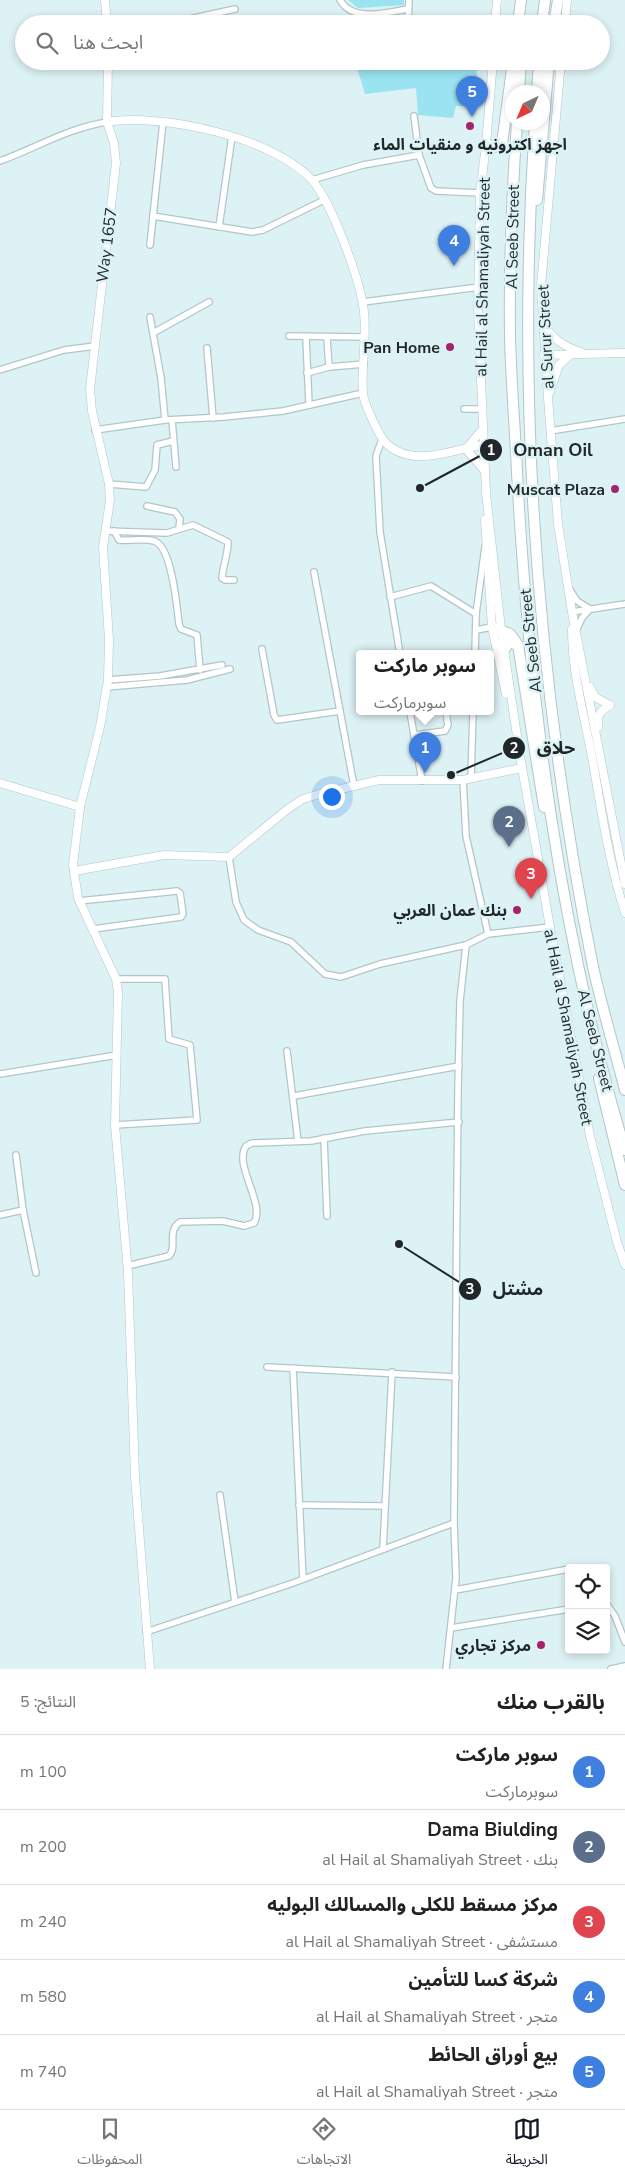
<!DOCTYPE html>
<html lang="ar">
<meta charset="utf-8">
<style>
body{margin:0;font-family:"Nunito Sans","Noto Sans Arabic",sans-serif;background:#f6f6f6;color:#222;direction:rtl}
.controls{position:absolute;right:15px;bottom:15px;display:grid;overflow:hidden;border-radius:5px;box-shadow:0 2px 8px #0003}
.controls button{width:45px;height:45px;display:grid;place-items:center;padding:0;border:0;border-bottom:1px solid #e0e0e0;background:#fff;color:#222;font:25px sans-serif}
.compass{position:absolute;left:505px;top:85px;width:45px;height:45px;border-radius:50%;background:#fff;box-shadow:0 2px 8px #0003;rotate:224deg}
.you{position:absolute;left:331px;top:796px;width:18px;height:18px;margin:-12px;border:4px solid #fff;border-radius:50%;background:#1a73e8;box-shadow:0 0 0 8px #1a73e833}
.badge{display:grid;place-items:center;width:32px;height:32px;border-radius:50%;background:#111827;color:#fff;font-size:16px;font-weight:700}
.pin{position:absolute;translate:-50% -41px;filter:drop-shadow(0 1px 2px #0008)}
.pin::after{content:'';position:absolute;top:26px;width:18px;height:15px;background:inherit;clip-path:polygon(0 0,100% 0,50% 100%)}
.popup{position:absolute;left:356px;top:650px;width:138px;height:65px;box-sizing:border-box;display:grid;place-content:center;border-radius:5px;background:#fff;filter:drop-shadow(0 1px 4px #0005);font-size:16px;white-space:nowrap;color:#767676}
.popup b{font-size:19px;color:#222}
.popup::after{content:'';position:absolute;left:50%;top:100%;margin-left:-10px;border:10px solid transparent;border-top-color:#fff}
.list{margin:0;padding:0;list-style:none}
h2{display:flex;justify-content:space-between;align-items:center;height:65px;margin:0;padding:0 20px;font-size:21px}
h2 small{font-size:16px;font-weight:400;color:#767676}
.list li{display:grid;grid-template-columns:32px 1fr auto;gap:15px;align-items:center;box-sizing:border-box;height:75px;padding:0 20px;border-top:1px solid #e0e0e0}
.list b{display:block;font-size:19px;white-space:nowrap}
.list p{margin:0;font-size:16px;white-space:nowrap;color:#767676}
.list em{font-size:16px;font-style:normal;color:#767676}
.icon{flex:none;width:28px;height:28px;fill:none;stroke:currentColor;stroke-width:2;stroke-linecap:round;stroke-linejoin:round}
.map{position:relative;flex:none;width:625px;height:1669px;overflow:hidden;direction:ltr}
.search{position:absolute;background:#fff;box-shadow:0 2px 8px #0003;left:15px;right:15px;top:15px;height:55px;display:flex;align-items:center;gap:12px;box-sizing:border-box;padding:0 18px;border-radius:28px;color:#767676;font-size:19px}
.sheet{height:440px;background:#fff}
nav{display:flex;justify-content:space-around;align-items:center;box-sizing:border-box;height:70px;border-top:1px solid #e0e0e0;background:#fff;font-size:14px;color:#767676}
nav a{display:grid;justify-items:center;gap:2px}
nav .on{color:#111827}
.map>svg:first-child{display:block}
.green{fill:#9ae3f0}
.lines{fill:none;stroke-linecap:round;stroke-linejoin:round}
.street-casing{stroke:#b2c6ca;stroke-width:8}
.secondary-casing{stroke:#b2c6ca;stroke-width:9}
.highway-casing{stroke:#b2c6ca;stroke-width:12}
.street{stroke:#fff;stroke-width:5.5}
.secondary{stroke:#fff;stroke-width:8}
.highway{stroke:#fff;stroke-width:10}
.poi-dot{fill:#a7226d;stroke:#ddf2f5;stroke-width:2}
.labels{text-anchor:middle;stroke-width:5;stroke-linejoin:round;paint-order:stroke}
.poi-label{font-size:16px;font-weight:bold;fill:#1f2728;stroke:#ddf2f5;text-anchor:end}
.street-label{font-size:16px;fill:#1f2728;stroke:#ddf2f5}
.leader{fill:none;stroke:#1f2728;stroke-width:2}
.callout-dot{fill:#1f2728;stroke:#ddf2f5;stroke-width:2}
.mark-label{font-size:15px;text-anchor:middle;font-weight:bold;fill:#fff}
.callout-label{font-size:18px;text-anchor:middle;font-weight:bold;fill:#1f2728;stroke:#ddf2f5;stroke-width:5;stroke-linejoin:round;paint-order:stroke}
</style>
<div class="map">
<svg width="625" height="1669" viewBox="0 0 625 1669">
<rect width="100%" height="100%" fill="#ddf2f5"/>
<g class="green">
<polygon points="348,0 404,0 404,5 358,8"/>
<polygon points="355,61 477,61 476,106 456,106 453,118 418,115 416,88 365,94"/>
</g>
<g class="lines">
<defs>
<g id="street">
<path d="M340 0C353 23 387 12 408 9"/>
<polyline points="167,24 235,9"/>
<polyline points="408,24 409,0"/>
<polyline points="422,61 427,64 442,61"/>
<polyline points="414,116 419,155 431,188 436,191 480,193"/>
<path d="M0 161C36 148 68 128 107 122"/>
<polyline points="312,180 363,165 419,155"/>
<polyline points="153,216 252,232 263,230 324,200"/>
<polyline points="219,227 232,136"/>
<polyline points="150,245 163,122"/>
<polyline points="363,302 479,287"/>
<polyline points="150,317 161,378 165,420"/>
<polyline points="153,333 209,302"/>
<polyline points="289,336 364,337"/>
<polyline points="306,338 309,405"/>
<polyline points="327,338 329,367"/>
<polyline points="207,348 213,418"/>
<polyline points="0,370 64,350 95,346"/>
<polyline points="307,373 329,367 364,364"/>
<polyline points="464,409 482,409"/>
<polyline points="172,420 176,467"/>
<polyline points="95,430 165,420 224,417 283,411 363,393"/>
<polyline points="550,431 625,419"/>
<polyline points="382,439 376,456 380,532 400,654"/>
<polyline points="109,484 146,487 155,470 157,445 173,441"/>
<polyline points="147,506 175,512 180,519 179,528"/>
<path d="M105 531 167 533 193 525 228 542C228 555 223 565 222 578L225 580H234"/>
<path d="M114 531 119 540C129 541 144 538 154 541 172 546 177 608 179 624L181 629 197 635 200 670"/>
<polyline points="314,572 354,786"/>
<polyline points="570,590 577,601 590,609 582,618 576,631"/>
<polyline points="390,597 431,586 476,614"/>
<polyline points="572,612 625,604"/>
<polyline points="476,630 492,627"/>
<polyline points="262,649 274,715 277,720 340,711"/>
<polyline points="475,654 476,614 485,547"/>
<polyline points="108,680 160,676 222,665"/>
<polyline points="107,687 187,680 230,669"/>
<polyline points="410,712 422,781"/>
<polyline points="414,735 445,731 448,725 446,712"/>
<polyline points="471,779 473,712"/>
<polyline points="463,780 466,836 488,934"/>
<polyline points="229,857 236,902 244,920 258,930 291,942 325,974 341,977 380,964 466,945 488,934 550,927"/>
<polyline points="79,901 177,891 180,893 183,914 181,917 93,929"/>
<polyline points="287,1051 298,1141"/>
<polyline points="0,1074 117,1055"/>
<polyline points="294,1096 459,1066"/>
<polyline points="115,1125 197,1120 190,1045 169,1039 165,979 116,979"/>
<polyline points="324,1138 327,1216"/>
<polyline points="23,1210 36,1273"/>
<polyline points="0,1215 23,1210 16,1155"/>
<path d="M127 1266 169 1256C178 1247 166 1232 180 1222L223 1221 244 1226 254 1223C266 1204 233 1165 246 1146L252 1143 311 1141 365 1131 459 1122"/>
<polyline points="267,1367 456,1377"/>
<polyline points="293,1368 303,1579"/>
<polyline points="220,1495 235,1602"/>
<polyline points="299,1505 385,1506"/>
<polyline points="383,1549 392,1372"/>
<polyline points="455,1590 569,1569"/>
<polyline points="606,1603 615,1616 625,1642"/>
<polyline points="451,1628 569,1609"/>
<polyline points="146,1632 293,1583 454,1523 458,1088 460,1001 466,945"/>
<polyline points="446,1669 456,1578 454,1523"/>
<polyline points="611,1669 625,1666"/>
</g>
<g id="secondary">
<polyline points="105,0 107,24"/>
<polyline points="495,24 497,0"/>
<polyline points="565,24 567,0"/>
<polyline points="108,61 107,122 114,143 116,163 90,389 92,411 109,484 110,500 103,547 109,640 108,680 100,727 80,807 73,865 78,898 116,979 118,992 115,1125 128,1272 135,1477 150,1669"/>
<polyline points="493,61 486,145 480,193 478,309 486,493 501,629 520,756 550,927 590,1136 617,1242 625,1265"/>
<polyline points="561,61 541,286 548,398 558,524 572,612 625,884"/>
<path d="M107 122C161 113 273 137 312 180 332 203 361 282 364 312 367 339 361 366 363 392 363 402 370 414 374 423 378 431 381 439 388 445 414 468 453 449 483 445"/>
<path d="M543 324C553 339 563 346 581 352"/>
<polyline points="544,355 625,353"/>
<polyline points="549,394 559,365 570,355"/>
<polyline points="466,449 483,469"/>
<polyline points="466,449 482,430"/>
<polyline points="485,520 492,627 506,694"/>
<path d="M572 629C572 672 584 715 592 757 601 808 609 863 625 913"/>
<polyline points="590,687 595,697 610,705"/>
<path d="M598 727C597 715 600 711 610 705"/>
<polyline points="0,783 80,807"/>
<polyline points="74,871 164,855 229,857 289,808 303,799 316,795 379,780 463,780 522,768"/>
</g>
<g id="highway">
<polyline points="518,24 521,0"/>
<polyline points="542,24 545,0"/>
<polyline points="554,24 558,0"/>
<polyline points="519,92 521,61"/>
<polyline points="537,92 539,61"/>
<path d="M517 122C512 193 509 265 510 336 511 381 515 427 517 472 529 701 559 931 625 1150"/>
<path d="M535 122C516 404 537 685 592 962 601 1005 614 1047 625 1090"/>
<polyline points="486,145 497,147 502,144 513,61"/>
<polyline points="537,200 549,61"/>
<polyline points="492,627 510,634 518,645 544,807"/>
<polyline points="504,650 509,642 518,645"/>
<polyline points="599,1078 625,1185"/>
</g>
</defs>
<use href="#street" class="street-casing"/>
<use href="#secondary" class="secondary-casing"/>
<use href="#highway" class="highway-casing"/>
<use href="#street" class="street"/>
<use href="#secondary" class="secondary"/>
<use href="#highway" class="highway"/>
</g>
<g class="poi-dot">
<circle cx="470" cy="126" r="5"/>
<circle cx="450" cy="347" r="5"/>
<circle cx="615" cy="489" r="5"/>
<circle cx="517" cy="910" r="5"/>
<circle cx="541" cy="1645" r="5"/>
</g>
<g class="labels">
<g class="poi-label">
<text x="470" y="150" text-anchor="middle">اجهز اكترونيه و منقيات الماء</text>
<text x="440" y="353">Pan Home</text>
<text x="605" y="495">Muscat Plaza</text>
<text x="507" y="916">بنك عمان العربي</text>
<text x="531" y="1651">مركز تجاري</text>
</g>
<g class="street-label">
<text transform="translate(512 237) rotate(-89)" y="6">Al Seeb Street</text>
<text transform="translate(106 245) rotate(-83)" y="6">Way 1657</text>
<text transform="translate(482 277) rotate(-89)" y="6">al Hail al Shamaliyah Street</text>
<text transform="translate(545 337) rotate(-93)" y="6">al Surur Street</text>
<text transform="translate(530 641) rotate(-96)" y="6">Al Seeb Street</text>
<text transform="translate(569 1027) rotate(79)" y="6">al Hail al Shamaliyah Street</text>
<text transform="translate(596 1040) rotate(76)" y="6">Al Seeb Street</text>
</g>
</g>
<path class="leader" d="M420 488L491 450M451 775L514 748M399 1244L470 1289"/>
<g class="callout-dot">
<circle cx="420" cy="488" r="5"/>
<circle cx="451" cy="775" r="5"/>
<circle cx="399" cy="1244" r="5"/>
<circle cx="491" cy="450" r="12"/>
<circle cx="514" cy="748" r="12"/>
<circle cx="470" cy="1289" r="12"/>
</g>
<g class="mark-label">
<text x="491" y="455">1</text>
<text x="514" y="753">2</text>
<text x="470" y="1294">3</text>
</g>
<g class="callout-label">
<text x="553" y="456">Oman Oil</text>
<text x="556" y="754">حلاق</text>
<text x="518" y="1295">مشتل</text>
</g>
</svg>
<div class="controls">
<button><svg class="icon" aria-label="locate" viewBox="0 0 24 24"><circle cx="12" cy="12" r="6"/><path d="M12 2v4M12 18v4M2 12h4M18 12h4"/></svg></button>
<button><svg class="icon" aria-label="layers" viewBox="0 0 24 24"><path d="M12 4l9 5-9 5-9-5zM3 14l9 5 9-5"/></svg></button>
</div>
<svg class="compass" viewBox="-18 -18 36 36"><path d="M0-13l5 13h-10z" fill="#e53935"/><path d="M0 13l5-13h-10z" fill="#767676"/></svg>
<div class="you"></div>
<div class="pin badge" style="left:425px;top:773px;background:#3f7fe0">1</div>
<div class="popup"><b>سوبر ماركت</b>سوبرماركت</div>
<div class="pin badge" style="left:509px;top:847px;background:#5c6f8a">2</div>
<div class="pin badge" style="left:531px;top:899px;background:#e0444e">3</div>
<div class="pin badge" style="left:454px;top:266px;background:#3f7fe0">4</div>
<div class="pin badge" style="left:472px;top:117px;background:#3f7fe0">5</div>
<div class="search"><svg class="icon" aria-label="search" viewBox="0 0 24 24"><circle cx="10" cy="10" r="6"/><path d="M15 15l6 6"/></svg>ابحث هنا</div>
</div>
<section class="sheet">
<h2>بالقرب منك<small>النتائج: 5</small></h2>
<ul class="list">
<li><span class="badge" style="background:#3f7fe0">1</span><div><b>سوبر ماركت</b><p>سوبرماركت</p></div><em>100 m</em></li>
<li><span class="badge" style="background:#5c6f8a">2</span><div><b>Dama Biulding</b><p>بنك · al Hail al Shamaliyah Street</p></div><em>200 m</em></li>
<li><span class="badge" style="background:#e0444e">3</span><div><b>مركز مسقط للكلى والمسالك البوليه</b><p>مستشفى · al Hail al Shamaliyah Street</p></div><em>240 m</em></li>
<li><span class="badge" style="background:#3f7fe0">4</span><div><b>شركة كسا للتأمين</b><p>متجر · al Hail al Shamaliyah Street</p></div><em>580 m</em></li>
<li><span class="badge" style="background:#3f7fe0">5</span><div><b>بيع أوراق الحائط</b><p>متجر · al Hail al Shamaliyah Street</p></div><em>740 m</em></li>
</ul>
</section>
<nav>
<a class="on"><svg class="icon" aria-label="map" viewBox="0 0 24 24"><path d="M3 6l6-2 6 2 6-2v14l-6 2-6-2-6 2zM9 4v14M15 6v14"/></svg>الخريطة</a>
<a><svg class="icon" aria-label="directions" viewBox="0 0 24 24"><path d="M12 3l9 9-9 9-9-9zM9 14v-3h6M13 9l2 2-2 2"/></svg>الاتجاهات</a>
<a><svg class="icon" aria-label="saved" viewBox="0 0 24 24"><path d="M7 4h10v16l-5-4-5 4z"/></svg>المحفوظات</a>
</nav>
